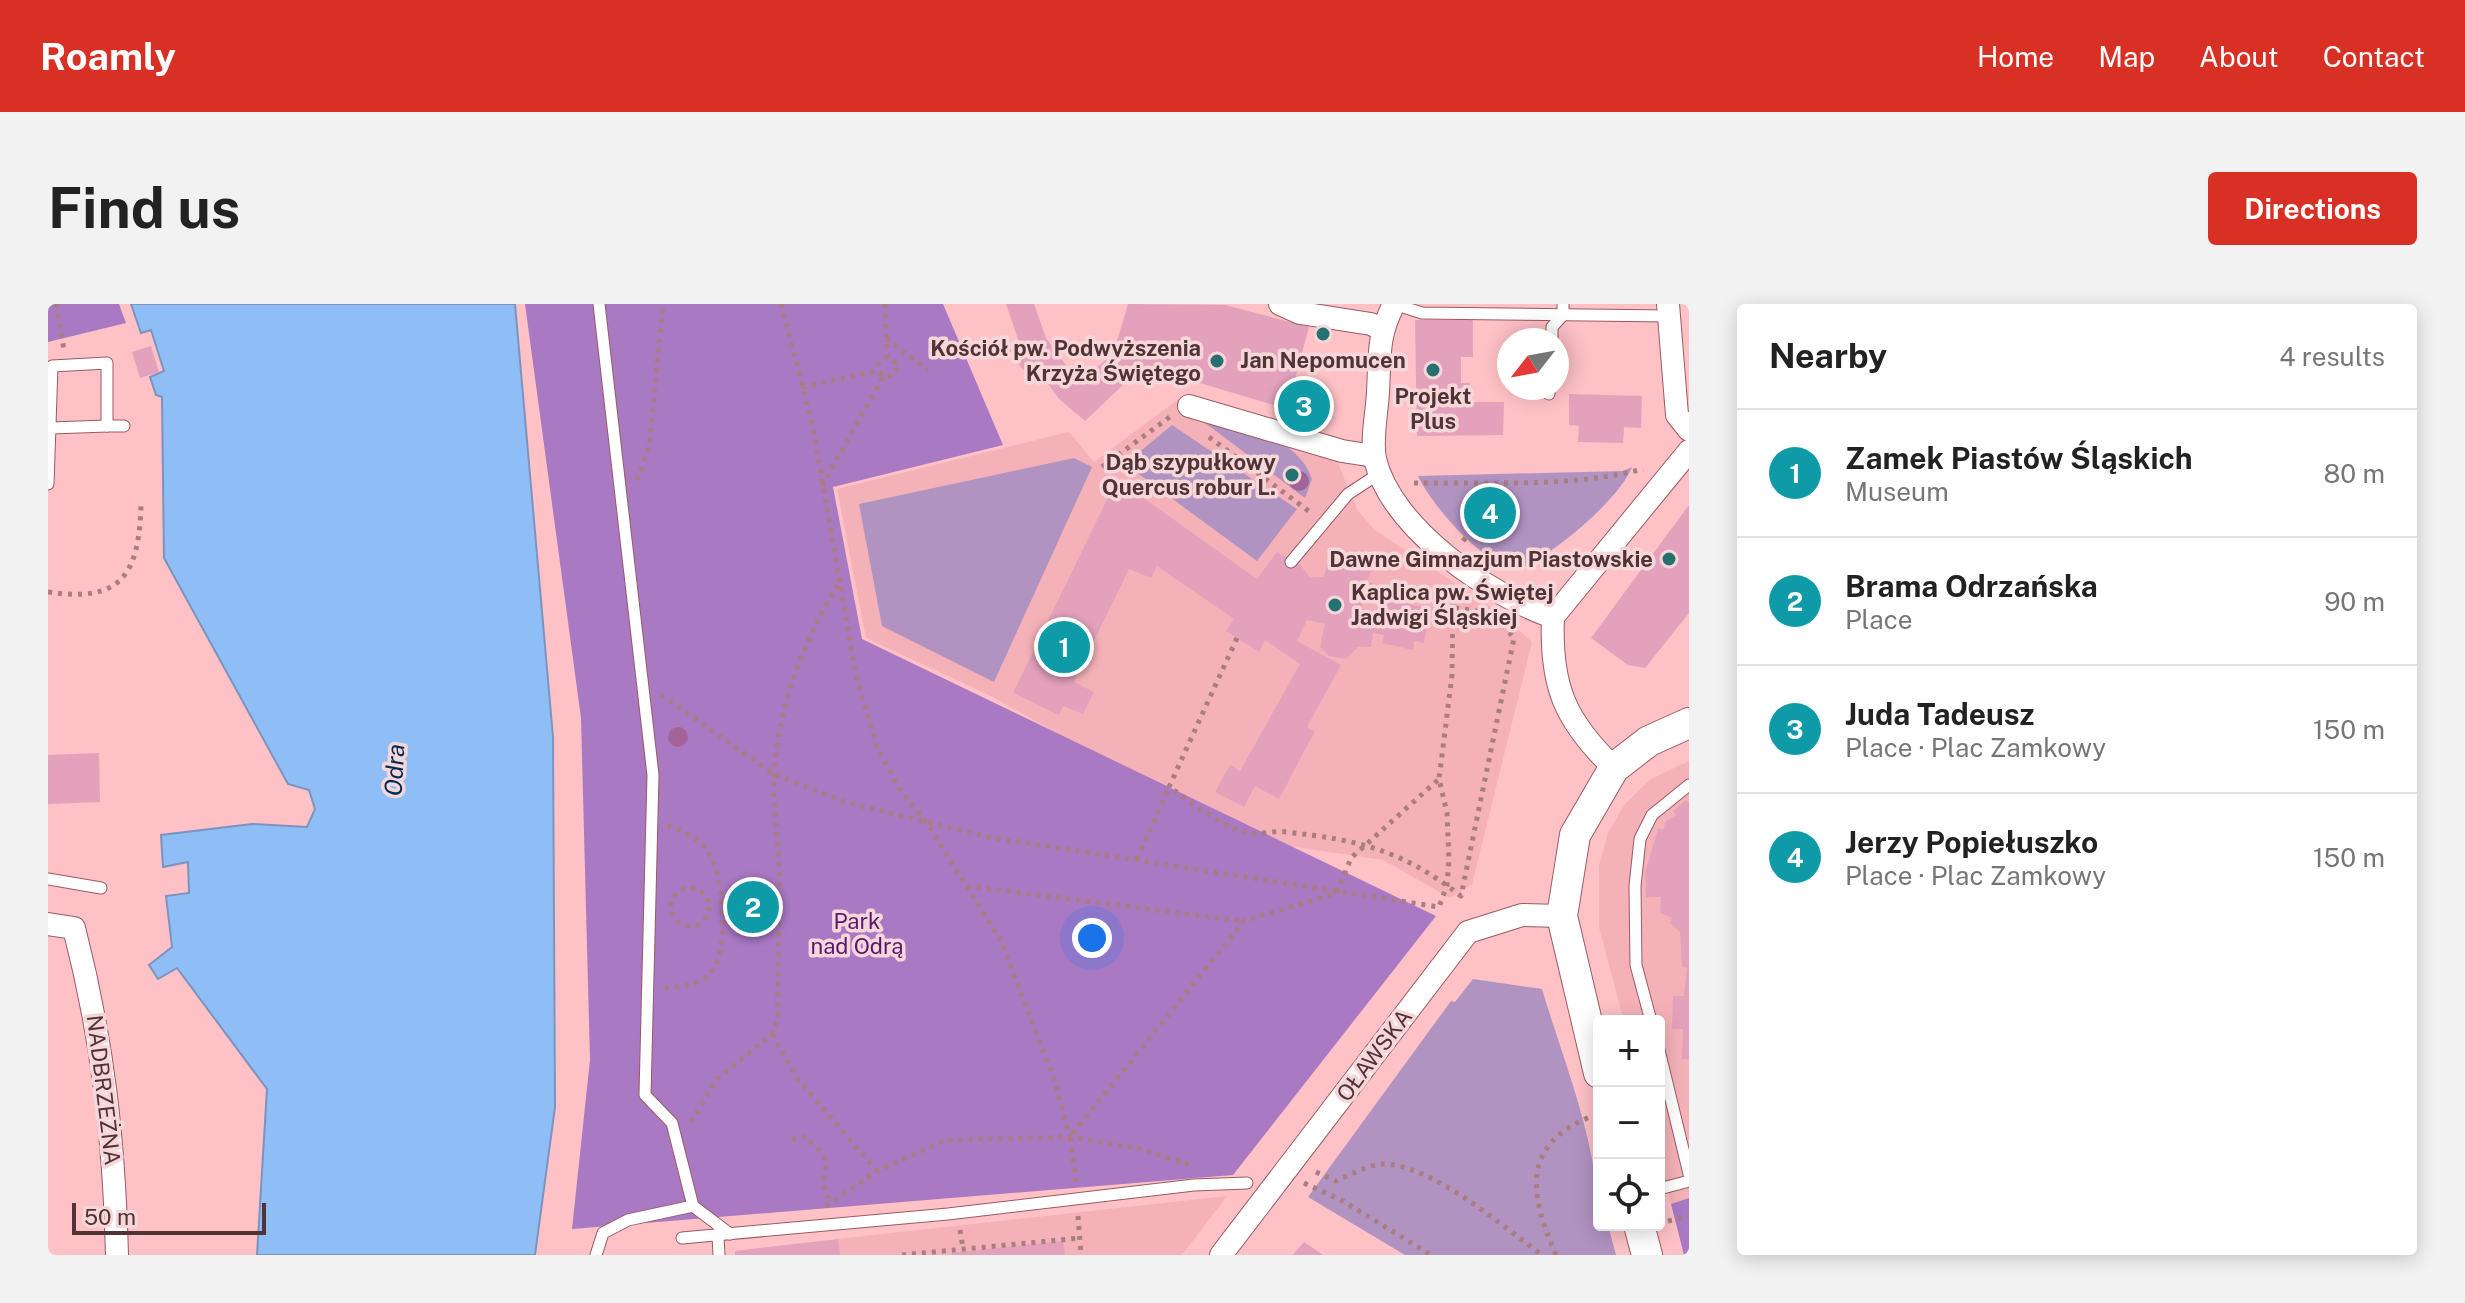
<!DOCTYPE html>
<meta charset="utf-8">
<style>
body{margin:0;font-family:"Public Sans",sans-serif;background:#f2f2f2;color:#222}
.controls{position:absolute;right:24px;bottom:24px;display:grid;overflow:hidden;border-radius:8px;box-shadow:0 4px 20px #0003}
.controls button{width:72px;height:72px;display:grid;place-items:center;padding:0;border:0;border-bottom:2px solid #e0e0e0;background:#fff;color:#222;font:40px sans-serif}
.compass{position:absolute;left:1449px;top:24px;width:72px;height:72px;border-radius:50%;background:#fff;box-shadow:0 4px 20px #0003;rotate:239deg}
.scale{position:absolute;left:24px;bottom:20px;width:194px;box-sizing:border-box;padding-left:8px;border:4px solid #503335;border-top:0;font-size:22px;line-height:28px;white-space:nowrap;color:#503335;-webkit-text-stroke:6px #f6d7d9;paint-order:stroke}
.you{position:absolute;left:1044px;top:634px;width:28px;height:28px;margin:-20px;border:6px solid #fff;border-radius:50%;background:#1a73e8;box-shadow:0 0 0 12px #1a73e833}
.badge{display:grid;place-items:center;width:52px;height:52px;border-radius:50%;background:#d93025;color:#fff;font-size:26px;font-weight:700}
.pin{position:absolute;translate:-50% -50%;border:4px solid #fff;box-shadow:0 2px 8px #0006}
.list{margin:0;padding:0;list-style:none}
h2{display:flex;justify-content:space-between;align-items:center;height:104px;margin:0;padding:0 32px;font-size:34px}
h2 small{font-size:26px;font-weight:400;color:#767676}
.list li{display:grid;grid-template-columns:52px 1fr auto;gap:24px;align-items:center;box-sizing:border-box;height:128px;padding:0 32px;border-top:2px solid #e0e0e0}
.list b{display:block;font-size:30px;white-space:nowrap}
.list p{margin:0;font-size:26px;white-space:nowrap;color:#767676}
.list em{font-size:26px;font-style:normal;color:#767676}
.icon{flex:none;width:44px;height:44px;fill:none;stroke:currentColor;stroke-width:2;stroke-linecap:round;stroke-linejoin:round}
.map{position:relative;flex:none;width:1641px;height:951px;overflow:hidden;border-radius:8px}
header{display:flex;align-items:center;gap:48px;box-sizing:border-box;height:112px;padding:0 40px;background:#d93025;color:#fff}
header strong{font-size:38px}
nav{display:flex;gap:44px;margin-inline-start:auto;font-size:28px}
.intro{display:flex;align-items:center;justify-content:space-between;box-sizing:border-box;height:192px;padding:0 48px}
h1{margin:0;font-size:56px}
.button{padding:20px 36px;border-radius:8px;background:#d93025;color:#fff;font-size:28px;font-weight:700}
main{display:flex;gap:48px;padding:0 48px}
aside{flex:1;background:#fff;border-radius:8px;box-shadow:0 4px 20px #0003}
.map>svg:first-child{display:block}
.built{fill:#f4b2b8}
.green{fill:#b193c2}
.forest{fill:#a979c3}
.water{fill:#8fbef7;stroke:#7c94bd;stroke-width:2}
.building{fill:#e3a1bc}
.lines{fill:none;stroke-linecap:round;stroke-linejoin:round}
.lane-casing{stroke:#9b5a62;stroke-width:13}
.street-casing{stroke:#9b5a62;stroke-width:24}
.secondary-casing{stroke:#9b5a62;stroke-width:32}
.path{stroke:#aa7d80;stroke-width:5;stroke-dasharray:4 6;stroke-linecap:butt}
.lane{stroke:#fff;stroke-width:11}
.street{stroke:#fff;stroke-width:22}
.secondary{stroke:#fff;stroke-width:30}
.tree{fill:#a26498}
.poi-dot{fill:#26716f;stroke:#f6d7d9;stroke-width:3}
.labels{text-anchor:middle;stroke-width:7;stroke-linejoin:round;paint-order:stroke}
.poi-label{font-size:22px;font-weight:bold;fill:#503335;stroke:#f6d7d9;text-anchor:end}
.park-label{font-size:22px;fill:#571872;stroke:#f6d7d9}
.street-label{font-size:22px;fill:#503335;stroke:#f6d7d9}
.water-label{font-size:24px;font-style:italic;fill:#002b55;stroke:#f6d7d9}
</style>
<header>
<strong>Roamly</strong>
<nav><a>Home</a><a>Map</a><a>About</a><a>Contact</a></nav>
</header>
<div class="intro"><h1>Find us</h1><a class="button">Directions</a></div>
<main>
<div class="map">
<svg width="1641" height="951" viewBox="0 0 1641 951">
<rect width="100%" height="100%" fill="#fdc1c6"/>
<g class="built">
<polygon points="1132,94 1280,136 1310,207 1327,226 1449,307 1484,338 1424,580 1402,594 1335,556 1200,536 943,392 818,334 789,185 1021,128 1046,158"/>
<polygon points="1641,457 1641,894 1623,900 1611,854 1611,717 1576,717 1551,623 1551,561 1560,529 1577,500 1603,475"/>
<polygon points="1179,892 1134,951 791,951 789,935"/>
</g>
<g class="green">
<path d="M1152 115C1192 124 1249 131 1264 175L1257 194Z"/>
<polygon points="1124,121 1249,205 1209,257 1077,160"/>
<polygon points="1026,154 1044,163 946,378 834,322 811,200"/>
<path d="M1584 163C1571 196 1503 253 1468 266 1434 259 1385 203 1370 172L1575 167Z"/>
<path d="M1425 675 1494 685C1516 759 1551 841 1551 921H1560L1568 951H1357L1260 893 1403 697 1407 698Z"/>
</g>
<g class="forest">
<polygon points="0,0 71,0 78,19 0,38"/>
<polygon points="477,0 895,0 955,141 785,183 814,335 1388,612 1185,871 524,925 542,756 533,414"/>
<polygon points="1641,894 1641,951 1636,951 1623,900"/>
</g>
<polygon class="water" points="83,0 467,0 505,433 507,803 487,951 209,951 219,785 129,664 110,675 101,661 124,643 118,592 141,589 140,558 115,563 113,531 204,520 259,523 267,505 261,486 240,480 116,254 114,93 108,91 102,73 116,67 103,26 93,29"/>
<g class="building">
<polygon points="958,0 986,0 998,34 1031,79 1065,50 1080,0 1177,1 1261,23 1239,105 1095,62 1037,117 1011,95 985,59 975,66 961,46 971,38"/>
<polygon points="1367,16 1425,16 1425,53 1413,53 1413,79 1422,79 1422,98 1456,98 1455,131 1369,132"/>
<polygon points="103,42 111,68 92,74 84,48"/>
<polygon points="1521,90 1594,92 1593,124 1576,123 1575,139 1530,138 1531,122 1521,121"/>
<polygon points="1069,175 1209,275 1229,248 1252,261 1262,273 1276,273 1280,258 1286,261 1293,256 1292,249 1296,247 1299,255 1307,256 1311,249 1316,253 1311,259 1317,266 1321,262 1324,266 1318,278 1325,279 1325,284 1317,283 1316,291 1323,293 1322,297 1315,296 1314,305 1328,307 1331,293 1383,305 1376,339 1366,337 1365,346 1334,339 1336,331 1325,329 1323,343 1310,343 1298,355 1281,352 1272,343 1277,320 1259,316 1249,337 1293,361 1259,423 1267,427 1231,495 1207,482 1196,503 1167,488 1182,461 1192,467 1252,360 1217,336 1211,348 1178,327 1186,315 1109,262 1103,274 1081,265 1026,378 1046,388 1035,410 1015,402 1011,411 965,389"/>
<polygon points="1641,201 1641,309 1597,364 1580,361 1543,334"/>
<polygon points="51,449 52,498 0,500 0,451"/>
<polygon points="1637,497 1641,498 1641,755 1634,755 1635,725 1624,725 1625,692 1636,692 1639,664 1634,663 1632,628 1622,619 1624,614 1612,609 1613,593 1598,593 1597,569 1610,525 1616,525 1617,518 1628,511 1625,507"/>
<polygon points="790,935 792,951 687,951 687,947"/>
<polygon points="1015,937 1017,951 904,951 904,949"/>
<polygon points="1256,938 1275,951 1245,951"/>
</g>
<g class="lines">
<defs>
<g id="lane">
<polyline points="551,0 605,471 597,791 624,819 645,902 682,930"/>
<polyline points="1346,0 1374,9 1621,12"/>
<polyline points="1504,36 1504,23 1515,11 1515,0"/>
<polyline points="1501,90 1501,84"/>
<polyline points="59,122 76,122"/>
<polyline points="0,180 4,62 59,59 59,122 3,124"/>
<polyline points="1243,258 1300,190 1332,169"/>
<polyline points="0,575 53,584"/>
<polyline points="1603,717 1588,661 1587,582 1592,535 1604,511 1641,481"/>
<polyline points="1611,746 1641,870"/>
<polyline points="1611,885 1641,877"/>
<polyline points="670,932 671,951"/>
<polyline points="634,934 900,910 1146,881 1199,879"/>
<polyline points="548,951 555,929 580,916 645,902"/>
</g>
<g id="street">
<polyline points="1232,0 1252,9 1323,20 1333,25"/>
<path d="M1346 0C1329 33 1332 52 1330 88 1329 109 1323 135 1327 155 1343 224 1442 292 1505 313"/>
<polyline points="1620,0 1629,111 1641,126"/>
<polyline points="1141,102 1294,147 1326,152"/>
<polyline points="1505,313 1641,147"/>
<path d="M1505 313C1502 382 1517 417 1566 464"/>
<path d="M0 620 26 624C55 737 66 835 69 951"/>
<polyline points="1173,951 1420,628 1474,611 1514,612"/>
</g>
<g id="secondary">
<polyline points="1551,769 1514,612 1527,531 1566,464 1601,437 1641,419"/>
<polyline points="1591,921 1599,951"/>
</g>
</defs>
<use href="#lane" class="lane-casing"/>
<use href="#street" class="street-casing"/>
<use href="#secondary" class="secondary-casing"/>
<g class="path">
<polyline points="8,0 16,46"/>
<polyline points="733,0 765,123 808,372 829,443 852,486 878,518 953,637 1006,775 1022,833"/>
<polyline points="837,0 839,53"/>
<polyline points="838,35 880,66"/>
<polyline points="754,83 830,67 837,73 846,71 850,60 839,53 830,61 830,67"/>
<polyline points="1161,133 1262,208"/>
<polyline points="1054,163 1123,112"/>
<polyline points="589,176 601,143 615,0"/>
<path d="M1366 179C1442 178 1521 184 1595 165"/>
<polyline points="774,182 836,71"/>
<polyline points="1415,237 1435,213"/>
<path d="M0 288C73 299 91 271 93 201"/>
<polyline points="1407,304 1437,308"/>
<path d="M1189 334 1121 483C1145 499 1172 523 1201 529 1213 531 1226 526 1238 528 1311 536 1354 546 1413 592L1466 334 1452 317"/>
<polyline points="613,391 726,470 797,498 940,533 1391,603 1399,581 1401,556 1399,509 1391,475 1404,371 1405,287"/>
<polyline points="1089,555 1121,483"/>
<polyline points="919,582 1195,617"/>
<circle cx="642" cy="603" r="19"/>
<path d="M617 684C633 682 652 682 663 668 682 646 676 571 660 548 650 533 635 527 618 521"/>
<polyline points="724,730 749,774 829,867"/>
<path d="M643 818 669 775 724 730 730 714C729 665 732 616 731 567 731 535 724 502 726 469 730 404 756 334 791 279"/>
<path d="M744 835 758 833C763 840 772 845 776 853 782 869 768 874 783 898"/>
<path d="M1268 868 1288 877C1301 871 1320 861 1334 860 1382 859 1457 924 1494 951"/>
<polyline points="1028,878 1022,833 1196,617 1289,589 1303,554 1391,475"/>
<polyline points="1256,879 1295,897 1383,951"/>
<polyline points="778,902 829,867 898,836 1022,833 1089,844 1146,862"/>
<polyline points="1030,912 1033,951"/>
<polyline points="1620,917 1641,912"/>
<polyline points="912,926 915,944"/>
<polyline points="854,951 1032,934"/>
<path d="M1508 951C1482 892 1472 841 1542 813"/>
</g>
<use href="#lane" class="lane"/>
<use href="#street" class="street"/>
<use href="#secondary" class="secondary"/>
</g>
<g class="tree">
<circle cx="1251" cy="177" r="10"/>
<circle cx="630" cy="433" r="10"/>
</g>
<g class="poi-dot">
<circle cx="1275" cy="30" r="8"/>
<circle cx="1169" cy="57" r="8"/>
<circle cx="1385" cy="66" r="8"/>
<circle cx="1244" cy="171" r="8"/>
<circle cx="1621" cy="255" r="8"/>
<circle cx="1287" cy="301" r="8"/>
</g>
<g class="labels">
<g class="poi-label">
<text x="1153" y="52">Kościół pw. Podwyższenia<tspan x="1153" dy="25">Krzyża Świętego</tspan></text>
<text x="1275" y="64" text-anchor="middle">Jan Nepomucen</text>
<text x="1385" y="100" text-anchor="middle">Projekt<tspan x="1385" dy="25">Plus</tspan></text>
<text x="1228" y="166">Dąb szypułkowy<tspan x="1228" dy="25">Quercus robur L.</tspan></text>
<text x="1605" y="263">Dawne Gimnazjum Piastowskie</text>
<text x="1303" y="296" text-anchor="start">Kaplica pw. Świętej<tspan x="1303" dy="25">Jadwigi Śląskiej</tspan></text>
</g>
<g class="park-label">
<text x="809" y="625">Park<tspan x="809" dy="25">nad Odrą</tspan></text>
</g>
<g class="street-label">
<text transform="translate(1326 751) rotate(-53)" y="8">OŁAWSKA</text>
<text transform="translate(56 786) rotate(83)" y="8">NADBRZEŻNA</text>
</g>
<g class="water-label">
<text transform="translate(347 466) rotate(-87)" y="8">Odra</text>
</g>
</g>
</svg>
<div class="controls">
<button>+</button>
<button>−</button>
<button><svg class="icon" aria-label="locate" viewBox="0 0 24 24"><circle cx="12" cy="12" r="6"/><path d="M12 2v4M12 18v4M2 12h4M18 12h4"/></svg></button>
</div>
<svg class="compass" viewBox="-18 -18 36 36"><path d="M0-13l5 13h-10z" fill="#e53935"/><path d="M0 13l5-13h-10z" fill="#767676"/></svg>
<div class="scale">50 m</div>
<div class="you"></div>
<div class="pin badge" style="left:1016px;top:343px;background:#0f9aa8">1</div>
<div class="pin badge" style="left:705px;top:603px;background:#0f9aa8">2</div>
<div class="pin badge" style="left:1256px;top:102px;background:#0f9aa8">3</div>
<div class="pin badge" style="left:1442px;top:209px;background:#0f9aa8">4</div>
</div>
<aside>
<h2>Nearby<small>4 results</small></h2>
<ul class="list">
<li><span class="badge" style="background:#0f9aa8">1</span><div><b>Zamek Piastów Śląskich</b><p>Museum</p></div><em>80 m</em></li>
<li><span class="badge" style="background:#0f9aa8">2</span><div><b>Brama Odrzańska</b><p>Place</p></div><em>90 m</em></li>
<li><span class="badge" style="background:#0f9aa8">3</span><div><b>Juda Tadeusz</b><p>Place · Plac Zamkowy</p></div><em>150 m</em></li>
<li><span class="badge" style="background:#0f9aa8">4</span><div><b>Jerzy Popiełuszko</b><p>Place · Plac Zamkowy</p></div><em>150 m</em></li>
</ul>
</aside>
</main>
